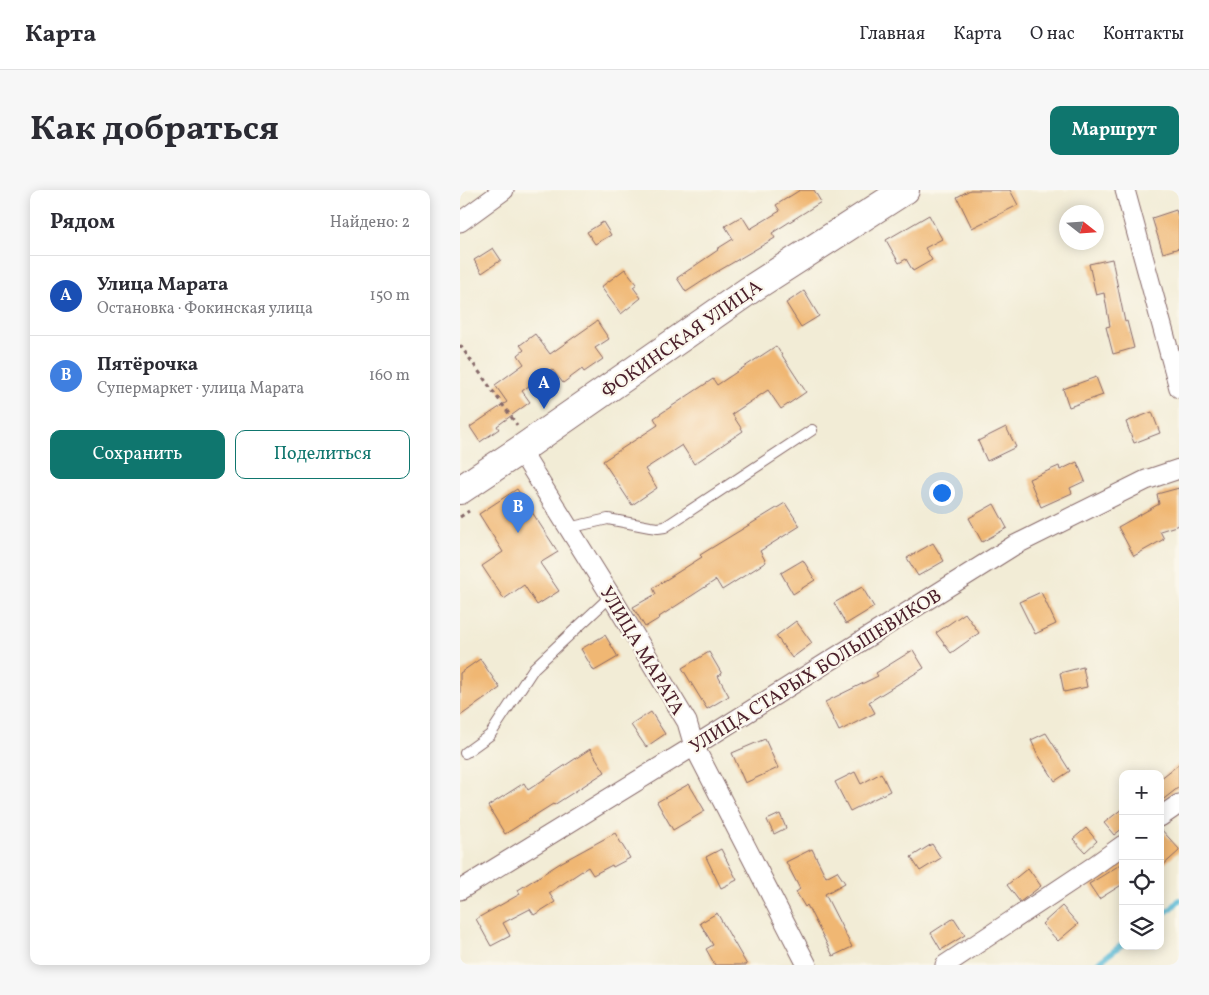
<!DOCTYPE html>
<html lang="ru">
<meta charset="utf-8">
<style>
body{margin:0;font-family:Vollkorn,serif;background:#f7f7f7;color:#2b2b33}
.controls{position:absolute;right:15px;bottom:15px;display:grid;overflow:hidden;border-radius:10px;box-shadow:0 2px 12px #0003}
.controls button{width:45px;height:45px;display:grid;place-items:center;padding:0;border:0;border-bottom:1px solid #e1e1e2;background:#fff;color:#2b2b33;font:25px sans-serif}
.compass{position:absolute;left:599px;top:15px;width:45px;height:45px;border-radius:50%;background:#fff;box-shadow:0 2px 12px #0003;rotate:107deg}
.you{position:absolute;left:481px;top:302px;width:18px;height:18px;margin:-12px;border:4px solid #fff;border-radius:50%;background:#1a73e8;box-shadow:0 0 0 8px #1a73e833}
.badge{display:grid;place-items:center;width:32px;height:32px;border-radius:50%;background:#0f766e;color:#fff;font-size:16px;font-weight:700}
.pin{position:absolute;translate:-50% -41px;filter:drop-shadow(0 1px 2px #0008)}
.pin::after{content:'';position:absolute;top:26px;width:18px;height:15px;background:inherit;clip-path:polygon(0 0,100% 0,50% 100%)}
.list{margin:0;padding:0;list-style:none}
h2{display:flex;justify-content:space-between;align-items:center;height:65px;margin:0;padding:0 20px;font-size:21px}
h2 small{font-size:16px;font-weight:400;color:#7c7c81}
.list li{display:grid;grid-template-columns:32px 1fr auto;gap:15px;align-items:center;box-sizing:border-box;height:80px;padding:0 20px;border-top:1px solid #e1e1e2}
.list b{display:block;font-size:19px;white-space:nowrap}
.list p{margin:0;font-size:16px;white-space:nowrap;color:#7c7c81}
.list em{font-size:16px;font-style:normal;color:#7c7c81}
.actions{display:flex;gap:10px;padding:15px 20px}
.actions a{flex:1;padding:11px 0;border:1px solid #0f766e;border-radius:10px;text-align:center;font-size:18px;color:#0f766e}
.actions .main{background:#0f766e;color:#fff}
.icon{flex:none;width:28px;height:28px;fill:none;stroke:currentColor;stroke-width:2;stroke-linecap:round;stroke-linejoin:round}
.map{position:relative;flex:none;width:719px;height:775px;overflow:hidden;border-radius:10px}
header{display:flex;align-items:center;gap:30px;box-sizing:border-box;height:70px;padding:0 25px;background:#fff;border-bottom:1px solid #e1e1e2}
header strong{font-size:24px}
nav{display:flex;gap:28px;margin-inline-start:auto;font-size:18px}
.intro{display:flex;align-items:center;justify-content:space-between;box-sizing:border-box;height:120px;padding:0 30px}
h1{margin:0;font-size:35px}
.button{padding:12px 22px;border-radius:10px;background:#0f766e;color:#fff;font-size:18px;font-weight:700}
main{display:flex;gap:30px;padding:0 30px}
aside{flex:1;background:#fff;border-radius:10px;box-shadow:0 2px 12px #0003}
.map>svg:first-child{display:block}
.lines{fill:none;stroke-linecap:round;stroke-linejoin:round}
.stream{stroke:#58b9d6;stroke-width:5.5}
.building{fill:#f0b773}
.lane-casing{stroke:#856767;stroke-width:12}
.street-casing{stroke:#856767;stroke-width:21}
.secondary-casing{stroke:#856767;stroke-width:30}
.path{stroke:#856767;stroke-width:3;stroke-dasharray:4 4;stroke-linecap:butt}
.lane{stroke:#fff;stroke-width:10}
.street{stroke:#fff;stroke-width:19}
.secondary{stroke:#fff;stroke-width:28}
.labels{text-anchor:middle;stroke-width:4.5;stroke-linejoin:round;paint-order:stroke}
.street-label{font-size:19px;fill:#4a1f2b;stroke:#fbf7ec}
</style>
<header>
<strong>Карта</strong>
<nav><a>Главная</a><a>Карта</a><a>О нас</a><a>Контакты</a></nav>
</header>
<div class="intro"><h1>Как добраться</h1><a class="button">Маршрут</a></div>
<main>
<aside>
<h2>Рядом<small>Найдено: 2</small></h2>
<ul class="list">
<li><span class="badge" style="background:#1a4fb4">A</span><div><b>Улица Марата</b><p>Остановка · Фокинская улица</p></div><em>150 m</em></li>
<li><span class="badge" style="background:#3f7fe0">B</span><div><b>Пятёрочка</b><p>Супермаркет · улица Марата</p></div><em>160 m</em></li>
</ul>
<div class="actions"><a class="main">Сохранить</a><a>Поделиться</a></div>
</aside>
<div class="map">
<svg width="719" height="775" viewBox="0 0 719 775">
<rect width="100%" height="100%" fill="#fbf7ec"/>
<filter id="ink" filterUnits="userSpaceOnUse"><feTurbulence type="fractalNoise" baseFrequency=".02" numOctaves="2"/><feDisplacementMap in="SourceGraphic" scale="10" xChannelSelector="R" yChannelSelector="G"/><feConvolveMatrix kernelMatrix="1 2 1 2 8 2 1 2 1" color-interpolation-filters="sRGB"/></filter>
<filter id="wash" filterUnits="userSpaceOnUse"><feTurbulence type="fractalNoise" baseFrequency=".0096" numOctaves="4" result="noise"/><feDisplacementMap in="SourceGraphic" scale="20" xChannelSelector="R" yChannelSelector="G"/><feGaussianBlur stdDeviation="1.12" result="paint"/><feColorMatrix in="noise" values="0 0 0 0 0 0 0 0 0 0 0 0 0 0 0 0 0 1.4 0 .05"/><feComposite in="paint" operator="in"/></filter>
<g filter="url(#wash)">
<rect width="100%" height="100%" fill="#f2ecd6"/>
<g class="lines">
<g class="stream">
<polyline points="700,726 712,718 719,710"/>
<polyline points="635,775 663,754"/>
</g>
</g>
<g id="blocks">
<g class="building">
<polygon points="340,0 354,0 361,12 312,43 315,48 255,83 226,102 217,88 258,60 257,59 273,49 265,36 282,26 290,39 320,21 316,15"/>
<polygon points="510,0 550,0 558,15 512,38 497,7"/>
<polygon points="716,20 719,29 719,58 703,63 692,28"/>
<polygon points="469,25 482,49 465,58 472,70 453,81 446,69 439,73 426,50"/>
<polygon points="143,32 151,45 135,54 127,42"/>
<polygon points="33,58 41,70 22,83 14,70"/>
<polygon points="652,69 665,132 667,131 674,158 653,164 646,137 650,136 644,103 636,105 629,74"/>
<polygon points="165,79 177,94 173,97 181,108 161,124 141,97"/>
<polygon points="344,101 359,126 341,137 326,113"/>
<polygon points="137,131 149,149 135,158 143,169 124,182 122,179 103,193 92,179 62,201 70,212 37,236 39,239 20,252 10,237 47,212 35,195 64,174 58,165 64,160 60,155 75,144 90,164"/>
<polygon points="316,156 346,202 321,219 308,200 272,224 283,241 234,274 222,255 185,279 197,298 172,315 143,271 198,235 194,228 253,189 257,195"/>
<polygon points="636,187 643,205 609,217 603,199"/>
<polygon points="692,222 700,243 674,253 666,232"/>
<polygon points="546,237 556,257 527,271 518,251"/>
<polygon points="617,272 625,291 610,298 612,303 581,317 569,289 599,276 600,280"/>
<polygon points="719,298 719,335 700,341 704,349 674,366 658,337 699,314 697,304"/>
<polygon points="57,299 98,362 80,373 99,401 77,415 64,395 44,409 22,376 43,362 19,324"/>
<polygon points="325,313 340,336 300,361 306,372 262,400 256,390 199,427 200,428 185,437 173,417 196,404 193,398 242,367 240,365"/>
<polygon points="534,314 547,338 522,352 509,328"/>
<polygon points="473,353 484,371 458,386 447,368"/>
<polygon points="343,370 355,390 333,404 321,383"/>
<polygon points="402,397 414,417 386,434 374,413"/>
<polygon points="581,402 596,434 575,444 559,412"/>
<polygon points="505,423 519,443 491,463 476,443"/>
<polygon points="336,431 352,453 332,468 316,446"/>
<polygon points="145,445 158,467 134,481 121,459"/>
<polygon points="453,460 464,478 409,512 415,523 379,541 365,512 418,486 416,483"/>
<polygon points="249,462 262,484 258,486 269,506 247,519 222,478"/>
<polygon points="20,469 40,498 0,526 0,483"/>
<polygon points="623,477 627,497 604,502 600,483"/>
<polygon points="191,522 205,544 186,557 171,535"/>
<polygon points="586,543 610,581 595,591 577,563 571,550"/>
<polygon points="305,549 318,578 285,593 272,563"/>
<polygon points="130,559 145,582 94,615 93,614 45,644 28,616 64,593 68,600"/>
<polygon points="719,574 719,597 700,612 700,589"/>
<polygon points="395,582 401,594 421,583 430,601 390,621 375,592"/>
<polygon points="229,594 245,621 213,640 197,612"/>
<polygon points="663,618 663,638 654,645 644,633"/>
<polygon points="320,624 326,638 314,644 307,630"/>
<polygon points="626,638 637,651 625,662 613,649"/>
<polygon points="700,638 719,659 719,661 700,678"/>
<polygon points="155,643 170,668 153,677 152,675 133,685 128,677 89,703 95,712 74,725 70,719 43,733 50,746 31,756 16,729 60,704 58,700 102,672"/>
<polygon points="472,654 481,668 460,681 451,667"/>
<polygon points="261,659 277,690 261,698 246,667"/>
<polygon points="352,659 366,687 377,681 385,693 365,704 392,757 373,766 347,715 345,717 336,702 340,699 326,672"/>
<polygon points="663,673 663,694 639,709 629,694"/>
<polygon points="568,678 581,696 560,712 547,695"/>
<polygon points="602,716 618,734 598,751 582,734"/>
<polygon points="257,723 287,775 255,775 246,759 253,755 240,733"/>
<polygon points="494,728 505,745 481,760 471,743"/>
</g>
</g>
</g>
<g filter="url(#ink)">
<use href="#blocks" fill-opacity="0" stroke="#856767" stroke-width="1"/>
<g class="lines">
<defs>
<g id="lane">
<polyline points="108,338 148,329 190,337 198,338 205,337 352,240"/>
<polyline points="5,563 30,545 74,478 151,406"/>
</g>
<g id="street">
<polyline points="665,0 719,198"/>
<polyline points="0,32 44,0"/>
<polyline points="60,260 151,406 227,532 234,556 347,775"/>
<polyline points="700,627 719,614"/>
<polyline points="0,700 234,556 553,356 686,290 719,279"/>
<polyline points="485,775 631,678 663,655"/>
</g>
<polyline id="secondary" points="0,300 60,260 291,99 445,0"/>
</defs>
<use href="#lane" class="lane-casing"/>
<use href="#street" class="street-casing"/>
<use href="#secondary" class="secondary-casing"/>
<g class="path">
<polyline points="0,155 57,235"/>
<polyline points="0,327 9,321"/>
</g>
<use href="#lane" class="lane"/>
<use href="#street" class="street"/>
<use href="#secondary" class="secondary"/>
</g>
</g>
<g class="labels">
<g class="street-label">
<text transform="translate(221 148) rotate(-35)" y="7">ФОКИНСКАЯ УЛИЦА</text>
<text transform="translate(183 460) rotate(59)" y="7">УЛИЦА МАРАТА</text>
<text transform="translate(355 480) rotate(-32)" y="7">УЛИЦА СТАРЫХ БОЛЬШЕВИКОВ</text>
</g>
</g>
</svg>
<div class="controls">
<button>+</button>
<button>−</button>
<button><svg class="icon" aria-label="locate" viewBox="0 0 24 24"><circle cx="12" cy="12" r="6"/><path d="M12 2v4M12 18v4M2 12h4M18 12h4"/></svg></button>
<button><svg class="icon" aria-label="layers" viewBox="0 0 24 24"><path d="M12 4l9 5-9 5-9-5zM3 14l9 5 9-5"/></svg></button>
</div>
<svg class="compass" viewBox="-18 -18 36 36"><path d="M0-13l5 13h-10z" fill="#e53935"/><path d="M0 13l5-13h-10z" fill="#7c7c81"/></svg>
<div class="you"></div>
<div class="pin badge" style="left:84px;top:219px;background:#1a4fb4">A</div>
<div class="pin badge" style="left:58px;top:343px;background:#3f7fe0">B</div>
</div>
</main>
